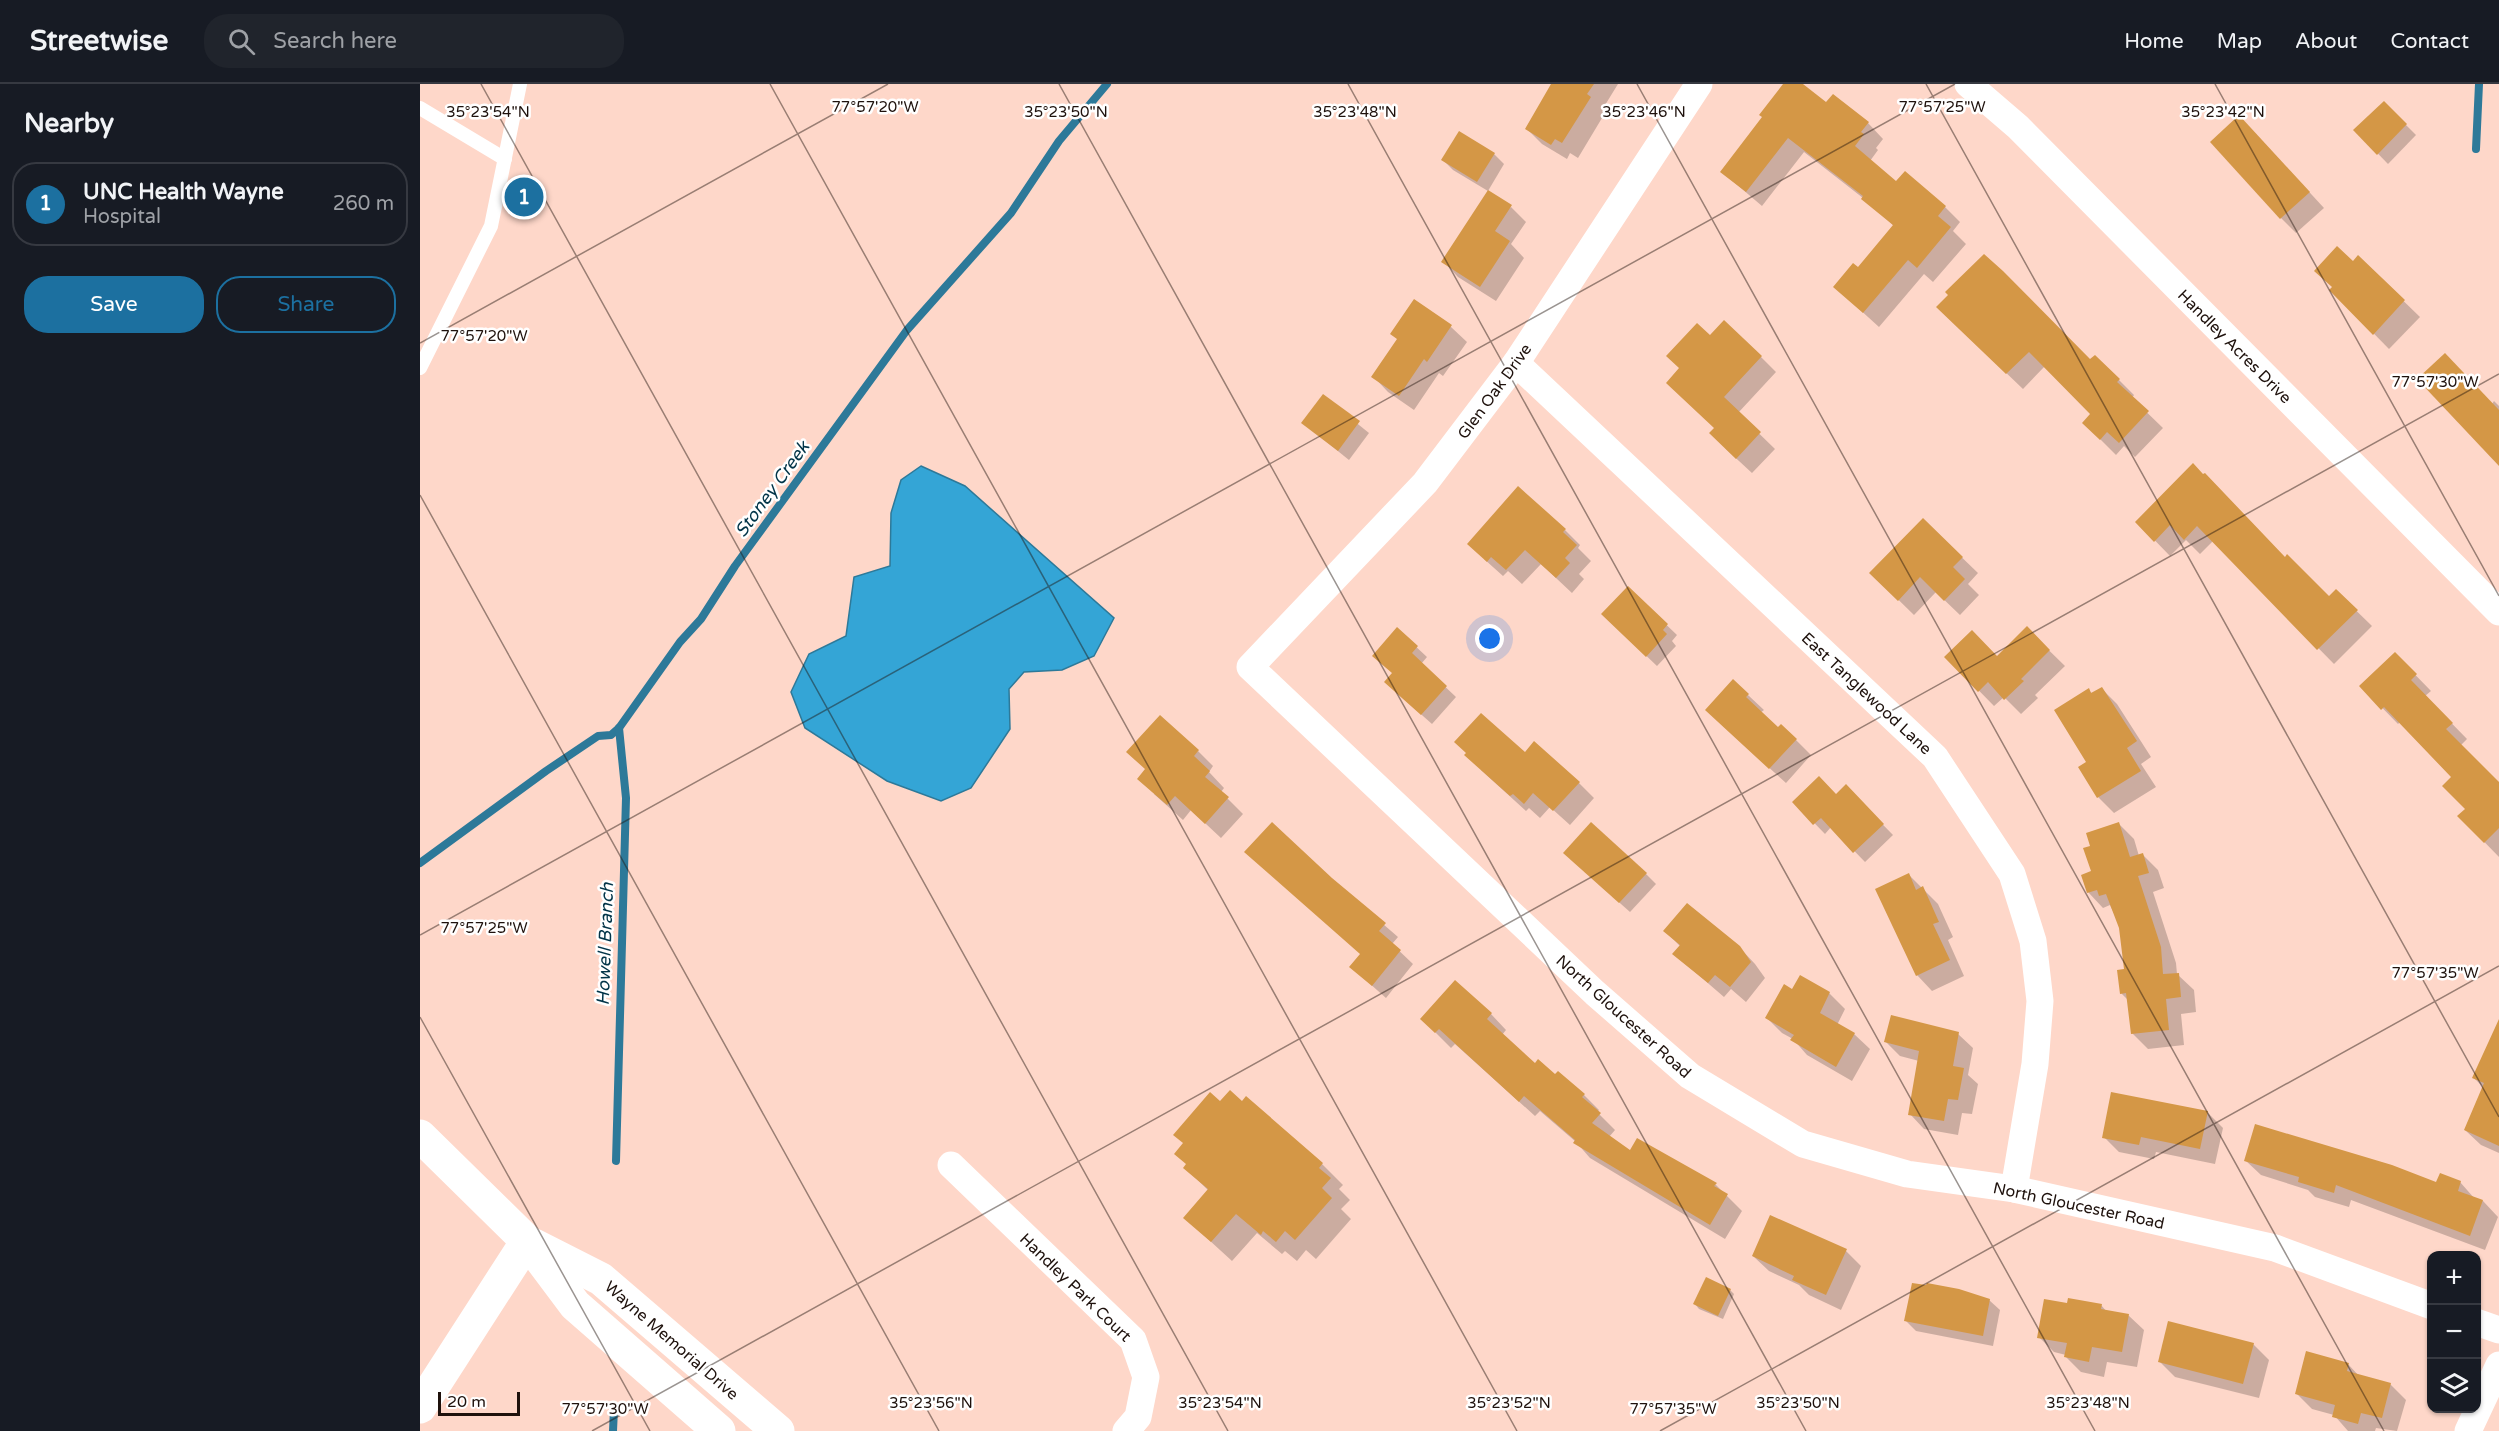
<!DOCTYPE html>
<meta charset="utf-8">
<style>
body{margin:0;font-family:"Varela Round",sans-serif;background:#20242c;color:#f1f3f6}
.controls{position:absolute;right:18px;bottom:18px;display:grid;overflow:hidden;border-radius:12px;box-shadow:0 2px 4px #0004}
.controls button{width:54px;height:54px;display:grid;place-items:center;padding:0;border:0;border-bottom:2px solid #363941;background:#171b24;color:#f1f3f6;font:30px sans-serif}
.scale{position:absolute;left:18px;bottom:15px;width:82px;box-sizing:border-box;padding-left:6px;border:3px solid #1e110c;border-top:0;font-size:16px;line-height:21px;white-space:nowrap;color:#1e110c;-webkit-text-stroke:4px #fff;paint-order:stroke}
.you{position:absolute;left:1070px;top:555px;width:21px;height:21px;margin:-15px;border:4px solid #fff;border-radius:50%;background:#1a73e8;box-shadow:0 0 0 9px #1a73e833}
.badge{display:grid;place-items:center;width:39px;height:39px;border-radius:50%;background:#1c70a0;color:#fff;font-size:20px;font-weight:700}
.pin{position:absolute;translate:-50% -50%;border:3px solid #fff;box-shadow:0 2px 6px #0006}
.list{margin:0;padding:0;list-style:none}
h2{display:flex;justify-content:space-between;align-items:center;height:78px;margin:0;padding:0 24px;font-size:26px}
h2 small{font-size:20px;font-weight:400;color:#9ea1a6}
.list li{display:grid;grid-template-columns:39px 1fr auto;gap:18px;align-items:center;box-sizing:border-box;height:84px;margin:0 12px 12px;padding:0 12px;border:2px solid #363941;border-radius:24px}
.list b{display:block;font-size:22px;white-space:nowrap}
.list p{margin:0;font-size:20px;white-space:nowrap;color:#9ea1a6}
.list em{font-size:20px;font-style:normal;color:#9ea1a6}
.actions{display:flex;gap:12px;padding:18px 24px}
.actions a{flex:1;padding:14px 0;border:2px solid #1c70a0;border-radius:24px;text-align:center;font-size:21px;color:#1c70a0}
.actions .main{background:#1c70a0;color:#fff}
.icon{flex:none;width:33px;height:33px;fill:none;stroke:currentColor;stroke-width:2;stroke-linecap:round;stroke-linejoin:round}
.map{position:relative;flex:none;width:2079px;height:1347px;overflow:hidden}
header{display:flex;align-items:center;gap:36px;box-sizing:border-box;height:84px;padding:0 30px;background:#171b24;border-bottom:2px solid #363941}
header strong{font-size:28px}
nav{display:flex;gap:33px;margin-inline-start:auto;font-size:21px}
.search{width:420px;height:54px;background:#20242c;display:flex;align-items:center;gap:15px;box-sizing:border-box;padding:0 21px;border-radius:24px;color:#9ea1a6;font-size:22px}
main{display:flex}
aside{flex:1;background:#171b24}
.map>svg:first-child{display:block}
.water{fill:#34a5d6;stroke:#2d7999;stroke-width:1.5}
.shadow{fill:#0003}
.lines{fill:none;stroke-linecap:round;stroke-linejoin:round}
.stream{stroke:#2d7999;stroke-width:8}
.building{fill:#d49746}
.lane{stroke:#fff;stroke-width:14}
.street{stroke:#fff;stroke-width:27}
.secondary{stroke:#fff;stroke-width:33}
.ticks{fill:none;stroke:#1e110c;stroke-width:1.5;stroke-opacity:0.45}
.labels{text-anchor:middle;stroke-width:5;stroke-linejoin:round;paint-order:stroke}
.street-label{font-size:16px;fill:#1e110c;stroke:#fff}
.water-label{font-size:18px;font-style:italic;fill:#023448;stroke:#fff}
.ticks-label{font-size:15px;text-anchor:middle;fill:#1e110c;stroke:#fff;stroke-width:5;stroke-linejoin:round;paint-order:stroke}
</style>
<header>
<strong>Streetwise</strong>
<div class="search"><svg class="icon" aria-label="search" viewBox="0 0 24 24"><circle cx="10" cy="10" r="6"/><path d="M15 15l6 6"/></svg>Search here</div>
<nav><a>Home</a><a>Map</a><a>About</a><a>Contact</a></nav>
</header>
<main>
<aside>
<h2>Nearby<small></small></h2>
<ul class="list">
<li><span class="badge">1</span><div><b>UNC Health Wayne</b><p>Hospital</p></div><em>260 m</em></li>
</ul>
<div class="actions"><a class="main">Save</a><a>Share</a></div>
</aside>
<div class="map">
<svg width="2079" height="1347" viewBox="0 0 2079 1347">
<rect width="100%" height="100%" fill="#fed7c9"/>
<polygon class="water" points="501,382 545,402 694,534 674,572 642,586 604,588 589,605 590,645 551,704 521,717 467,697 385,644 371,608 389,570 426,552 434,493 470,482 471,429 481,396"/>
<g class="shadow">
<polygon points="1133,0 1198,0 1182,26 1185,29 1158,74 1150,69 1147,75 1122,60 1106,44"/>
<polygon points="1365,0 1380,0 1407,20 1448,39 1463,55 1456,64 1458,66 1450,77 1477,99 1525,123 1540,138 1533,147 1546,160 1513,198 1504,190 1459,243 1415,203 1438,185 1474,142 1443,114 1384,68 1342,122 1302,88 1344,34"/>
<polygon points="1964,19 1996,51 1968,80 1935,46"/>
<polygon points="1834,48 1904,124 1876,149 1861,134"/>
<polygon points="1074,70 1084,80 1068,107 1033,86 1023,76"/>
<polygon points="1091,123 1106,138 1091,160 1104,174 1076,217 1038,193 1023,177"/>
<polygon points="1938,173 2000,233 1969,265 1911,206"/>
<polygon points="994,217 1031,243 1047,258 1023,292 1019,289 994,326 968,308 953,292 978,256"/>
<polygon points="1533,238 1670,277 1699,296 1714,311 1712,314 1743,344 1715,373 1704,362 1696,371 1664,339 1672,330 1625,282 1603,305"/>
<polygon points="1290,254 1341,273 1356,288 1318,329 1355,365 1332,389 1306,365 1295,344"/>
<polygon points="903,312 949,349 929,376 883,339"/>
<polygon points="2074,317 2079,322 2079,379 2072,320"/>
<polygon points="1773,381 1865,474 1909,514 1916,507 1952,542 1914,580 1793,457 1780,470 1766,456 1750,472 1717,438"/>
<polygon points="1503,436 1558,489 1548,500 1559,511 1540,531 1516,508 1494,531 1451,489"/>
<polygon points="1145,446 1160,461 1158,464 1171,477 1159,490 1164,495 1152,509 1121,480 1102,500 1088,487 1083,492 1064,475"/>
<polygon points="1208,504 1257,551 1252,557 1256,562 1237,582 1193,540"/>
<polygon points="977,545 1007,573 1001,580 1036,613 1012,640 976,608"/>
<polygon points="1607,545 1645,582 1615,611 1618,614 1601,630 1584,613 1574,622 1526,573 1578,573"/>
<polygon points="1975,570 2011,607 2005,612 2047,655 2041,661 2079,700 2079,773 2039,732 2047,725 2033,693 1980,638 1978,640 1941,602"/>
<polygon points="1313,597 1344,626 1340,629 1358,645 1376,656 1391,671 1366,699 1302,641"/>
<polygon points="1682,605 1697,620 1731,673 1721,680 1736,703 1694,729 1678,713 1660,683 1668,678 1668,606 1673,610"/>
<polygon points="778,667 793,682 789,688 804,704 801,708 823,730 801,754 771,726 763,736 734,710"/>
<polygon points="1105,670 1159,699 1174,714 1150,741 1130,723 1120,734 1109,724 1106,727 1061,686"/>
<polygon points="1426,703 1473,751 1445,778 1411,743 1405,750 1374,718 1417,712"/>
<polygon points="1699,740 1714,755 1719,772 1723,771 1738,786 1744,804 1733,808 1756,879 1757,890 1774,906 1776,928 1761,930 1764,961 1728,965 1712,949 1708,916 1701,909 1705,887 1701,844 1690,821 1683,824 1668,808 1673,788 1672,763"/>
<polygon points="1155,779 1226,790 1236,800 1210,828"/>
<polygon points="1489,791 1518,820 1533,853 1528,856 1544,892 1512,907 1497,891"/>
<polygon points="911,795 978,853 972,860 993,880 966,914 931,883 941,870"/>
<polygon points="1245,847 1319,863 1335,880 1345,894 1326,918 1311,905 1304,913 1254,870 1260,862"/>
<polygon points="1373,907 1409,909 1425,925 1417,941 1434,950 1450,965 1432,997 1387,971 1373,955 1362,949 1347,934"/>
<polygon points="1071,930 1086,946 1082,951 1115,981 1164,1011 1179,1026 1177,1028 1195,1046 1189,1053 1211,1068 1218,1056 1296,1101 1322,1127 1305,1155 1170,1074 1156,1058 1120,1027 1115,1032 1035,960 1031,964 1002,935"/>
<polygon points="1538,950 1553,964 1548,991 1558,1000 1552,1030 1542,1029 1538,1051 1504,1045 1490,1030 1499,977 1480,972 1466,958"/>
<polygon points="2079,961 2079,1069 2061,1061 2045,1046 2064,1004 2054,994"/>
<polygon points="826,1014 902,1080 923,1101 919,1105 930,1116 921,1125 931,1135 896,1175 886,1166 877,1177 865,1167 862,1170 837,1149 812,1177 765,1134 789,1107 765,1084 800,1019 822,1019"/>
<polygon points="1787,1028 1803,1044 1795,1080 1736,1068 1734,1075 1699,1068 1684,1053"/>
<polygon points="1825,1076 2017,1100 2040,1098 2055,1115 2063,1117 2078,1133 2065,1166 1931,1116 1929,1123 1895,1113 1888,1106 1841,1091"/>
<polygon points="1426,1167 1441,1182 1421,1226 1389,1211 1379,1201 1349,1187 1333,1172"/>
<polygon points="1310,1206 1314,1210 1303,1235 1279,1225 1275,1220"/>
<polygon points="1569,1216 1580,1226 1573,1262 1496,1247 1486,1237"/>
<polygon points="1681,1221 1687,1228 1708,1231 1724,1246 1717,1283 1687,1278 1684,1293 1661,1288 1646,1273 1646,1271 1634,1268 1619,1253"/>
<polygon points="1833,1260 1849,1276 1839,1314 1755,1293 1739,1277"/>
<polygon points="1928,1280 1939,1292 1970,1300 1986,1316 1977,1347 1956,1344 1955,1347 1928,1347 1914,1331 1892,1325 1876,1309"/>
</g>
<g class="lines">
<g class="stream">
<polyline points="2056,65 2059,0"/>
<polyline points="0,779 126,687 178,652 191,651 199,644 260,558 281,535 315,482 487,246 591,129 639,57 687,0"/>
<polyline points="196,1077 206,714 199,644"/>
<polyline points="193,1347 194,1325"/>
</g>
</g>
<g class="building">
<polygon points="1131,0 1174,0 1167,10 1171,13 1142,59 1135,55 1131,61 1105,45"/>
<polygon points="1363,0 1383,0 1406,18 1413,10 1449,38 1441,48 1444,50 1435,62 1476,97 1485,87 1526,122 1518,132 1531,143 1497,184 1488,176 1443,229 1413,203 1433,179 1438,183 1473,141 1441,115 1443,112 1368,54 1326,108 1300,88 1342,33 1339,31"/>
<polygon points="1964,17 1987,40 1957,71 1933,46"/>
<polygon points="1819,31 1890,108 1860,135 1790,58"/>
<polygon points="1039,47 1075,69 1057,98 1021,76"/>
<polygon points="1068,106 1092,121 1075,147 1090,157 1060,203 1021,178"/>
<polygon points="1917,162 1933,177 1938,171 1985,216 1953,251 1909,206 1912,203 1894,187"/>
<polygon points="1564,170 1583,187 1670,275 1675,271 1700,295 1697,298 1729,327 1699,359 1687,348 1680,356 1662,339 1670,330 1609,268 1586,290 1516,223 1528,211 1525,208"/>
<polygon points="994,215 1032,241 1007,278 1004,275 979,312 951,293 977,255 970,250"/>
<polygon points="1304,236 1342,272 1304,313 1341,348 1316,375 1289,349 1294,344 1246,299 1259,284 1246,272 1277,239 1290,251"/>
<polygon points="2025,269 2079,326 2079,382 1997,295"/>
<polygon points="903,310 940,337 918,367 881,339"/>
<polygon points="1773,379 1783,390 1785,389 1865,473 1867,470 1909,512 1916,505 1938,526 1897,566 1777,442 1764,456 1750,441 1734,458 1715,438"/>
<polygon points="1098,402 1146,445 1143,448 1157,461 1145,474 1150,479 1136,494 1105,466 1086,486 1071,473 1067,478 1047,460"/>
<polygon points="1503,434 1543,473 1533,483 1545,495 1524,517 1500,493 1478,517 1449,489"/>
<polygon points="1208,502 1248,540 1243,546 1247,550 1226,573 1181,530"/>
<polygon points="1607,542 1630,566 1601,595 1604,597 1584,616 1568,598 1558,608 1524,573 1552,546 1577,572"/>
<polygon points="977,543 998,562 992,569 1027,602 1001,631 964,598 972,589 952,572"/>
<polygon points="1975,568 1997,590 1991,596 2033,639 2026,645 2079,698 2079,744 2064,759 2037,732 2045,725 2022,702 2031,693 1964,623 1961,626 1939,602"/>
<polygon points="1313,595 1329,610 1326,613 1358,643 1361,640 1377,655 1349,685 1285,626"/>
<polygon points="1682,603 1717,657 1707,664 1721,687 1677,714 1658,683 1666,678 1634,626 1669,604 1671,609"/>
<polygon points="1061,629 1105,668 1114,657 1160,698 1133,727 1113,709 1104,720 1093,710 1090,712 1044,671 1046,669 1034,658"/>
<polygon points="740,631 779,666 774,672 790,687 785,693 809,713 785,740 755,712 747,721 717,695 725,685 706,668"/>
<polygon points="1399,692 1416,710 1426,700 1464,740 1433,769 1401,734 1393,741 1372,718"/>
<polygon points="852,738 912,794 966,839 959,847 981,866 952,902 929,883 940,870 824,768"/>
<polygon points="1171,738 1227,789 1199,819 1143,769"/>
<polygon points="1699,738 1710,773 1723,769 1729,789 1718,792 1741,863 1743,890 1759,889 1761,913 1746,915 1749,946 1711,950 1706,909 1700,910 1697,886 1704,885 1699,844 1686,810 1679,812 1677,806 1667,809 1661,791 1671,787 1663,764 1670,762 1666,749"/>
<polygon points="1489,789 1496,806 1503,802 1519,838 1513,840 1530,876 1496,892 1455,805"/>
<polygon points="1267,819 1320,862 1331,878 1310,903 1295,891 1288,899 1252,870 1260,861 1243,847"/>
<polygon points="1380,891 1410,908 1400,929 1435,949 1416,983 1370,956 1374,951 1345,934 1364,900 1372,905"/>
<polygon points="1035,896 1072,929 1067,935 1115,979 1118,975 1135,990 1138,987 1165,1010 1162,1013 1181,1029 1172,1039 1210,1066 1217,1054 1297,1099 1294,1102 1308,1110 1290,1141 1153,1059 1155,1056 1104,1012 1099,1018 1019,945 1015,949 1000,935"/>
<polygon points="1471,931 1539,948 1533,982 1544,984 1538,1016 1528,1015 1524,1037 1488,1031 1499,967 1464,958"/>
<polygon points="2079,935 2079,1062 2044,1046 2064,999 2052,994"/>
<polygon points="810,1006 822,1017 826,1012 903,1079 899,1084 911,1094 902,1104 912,1114 875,1156 865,1147 856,1158 843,1147 841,1151 816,1130 791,1158 763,1134 788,1105 763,1084 766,1080 754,1070 763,1059 753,1051 790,1008 800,1017"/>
<polygon points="1691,1008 1788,1027 1780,1065 1721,1053 1719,1061 1682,1054"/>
<polygon points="1835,1040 1972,1081 2016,1098 2020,1089 2041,1097 2038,1107 2063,1116 2050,1152 1916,1101 1914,1109 1878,1098 1879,1093 1824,1077"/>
<polygon points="1350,1131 1427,1165 1406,1211 1372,1196 1374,1192 1332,1172"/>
<polygon points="1286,1193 1311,1205 1298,1232 1273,1220"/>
<polygon points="1492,1199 1506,1201 1507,1199 1539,1205 1570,1215 1563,1252 1484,1237"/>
<polygon points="1648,1214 1682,1220 1681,1225 1709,1230 1702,1268 1672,1263 1669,1278 1644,1273 1647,1259 1617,1254 1624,1215 1647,1219"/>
<polygon points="1748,1237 1834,1259 1823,1300 1738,1278"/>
<polygon points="1886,1267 1929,1279 1927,1287 1971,1299 1962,1334 1941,1329 1938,1340 1912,1333 1915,1321 1875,1310"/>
</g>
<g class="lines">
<g class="lane">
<polyline points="0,24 85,75"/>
<polyline points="0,284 71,142 100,0"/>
</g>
<g class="street">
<polyline points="1279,0 1096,279 1005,399 830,583 1175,909 1270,992 1383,1060 1487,1090 1594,1105 1855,1164 2012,1222"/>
<polyline points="1548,0 1598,43 2079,528"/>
<polyline points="1096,279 1515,673 1592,790 1613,857 1620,917 1615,980 1594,1105"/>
<polyline points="531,1081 713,1256 726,1293 718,1333 706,1347"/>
<polyline points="2056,1238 2079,1246"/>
<polyline points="2048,1347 2079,1281"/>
</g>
<g class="secondary">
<polyline points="0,1052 107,1157 155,1221 299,1347"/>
<polyline points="114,1161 181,1195 358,1347"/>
<polyline points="0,1323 107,1157"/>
</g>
</g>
<path class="ticks" d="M61 0 808 1347M350 0 1097 1347M639 0 1386 1347M928 0 1675 1347M1217 0 1964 1347M1506 0 2079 1033M1795 0 2079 512M0 259 468 0M0 411 519 1347M0 851 1535 0M0 933 230 1347M172 1347 2079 290M1240 1347 2079 882"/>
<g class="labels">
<g class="street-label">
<text transform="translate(1815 262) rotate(45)" y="6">Handley Acres Drive</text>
<text transform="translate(1074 307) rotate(-54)" y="6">Glen Oak Drive</text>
<text transform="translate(1447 609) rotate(43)" y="6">East Tanglewood Lane</text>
<text transform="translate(1204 932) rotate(42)" y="6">North Gloucester Road</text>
<text transform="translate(1659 1121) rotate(12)" y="6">North Gloucester Road</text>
<text transform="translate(656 1203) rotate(44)" y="6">Handley Park Court</text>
<text transform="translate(252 1256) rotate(41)" y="6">Wayne Memorial Drive</text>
</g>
<g class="water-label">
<text transform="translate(352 405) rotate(-54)" y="6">Stoney Creek</text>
<text transform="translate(185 860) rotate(-88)" y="6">Howell Branch</text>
</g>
</g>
<g class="ticks-label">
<text x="455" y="28">77°57'20"W</text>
<text x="1522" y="28">77°57'25"W</text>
<text x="68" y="33">35°23'54"N</text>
<text x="646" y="33">35°23'50"N</text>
<text x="935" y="33">35°23'48"N</text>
<text x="1224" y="33">35°23'46"N</text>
<text x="1803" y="33">35°23'42"N</text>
<text x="64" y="257">77°57'20"W</text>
<text x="2015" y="303">77°57'30"W</text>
<text x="64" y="849">77°57'25"W</text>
<text x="2015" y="894">77°57'35"W</text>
<text x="511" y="1324">35°23'56"N</text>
<text x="800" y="1324">35°23'54"N</text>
<text x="1089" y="1324">35°23'52"N</text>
<text x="1378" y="1324">35°23'50"N</text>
<text x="1668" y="1324">35°23'48"N</text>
<text x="185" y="1330">77°57'30"W</text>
<text x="1253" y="1330">77°57'35"W</text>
</g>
</svg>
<div class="controls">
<button>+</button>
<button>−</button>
<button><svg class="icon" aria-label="layers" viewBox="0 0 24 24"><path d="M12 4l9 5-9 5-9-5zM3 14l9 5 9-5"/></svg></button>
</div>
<div class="scale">20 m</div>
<div class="you"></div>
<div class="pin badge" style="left:104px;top:113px">1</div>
</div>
</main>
